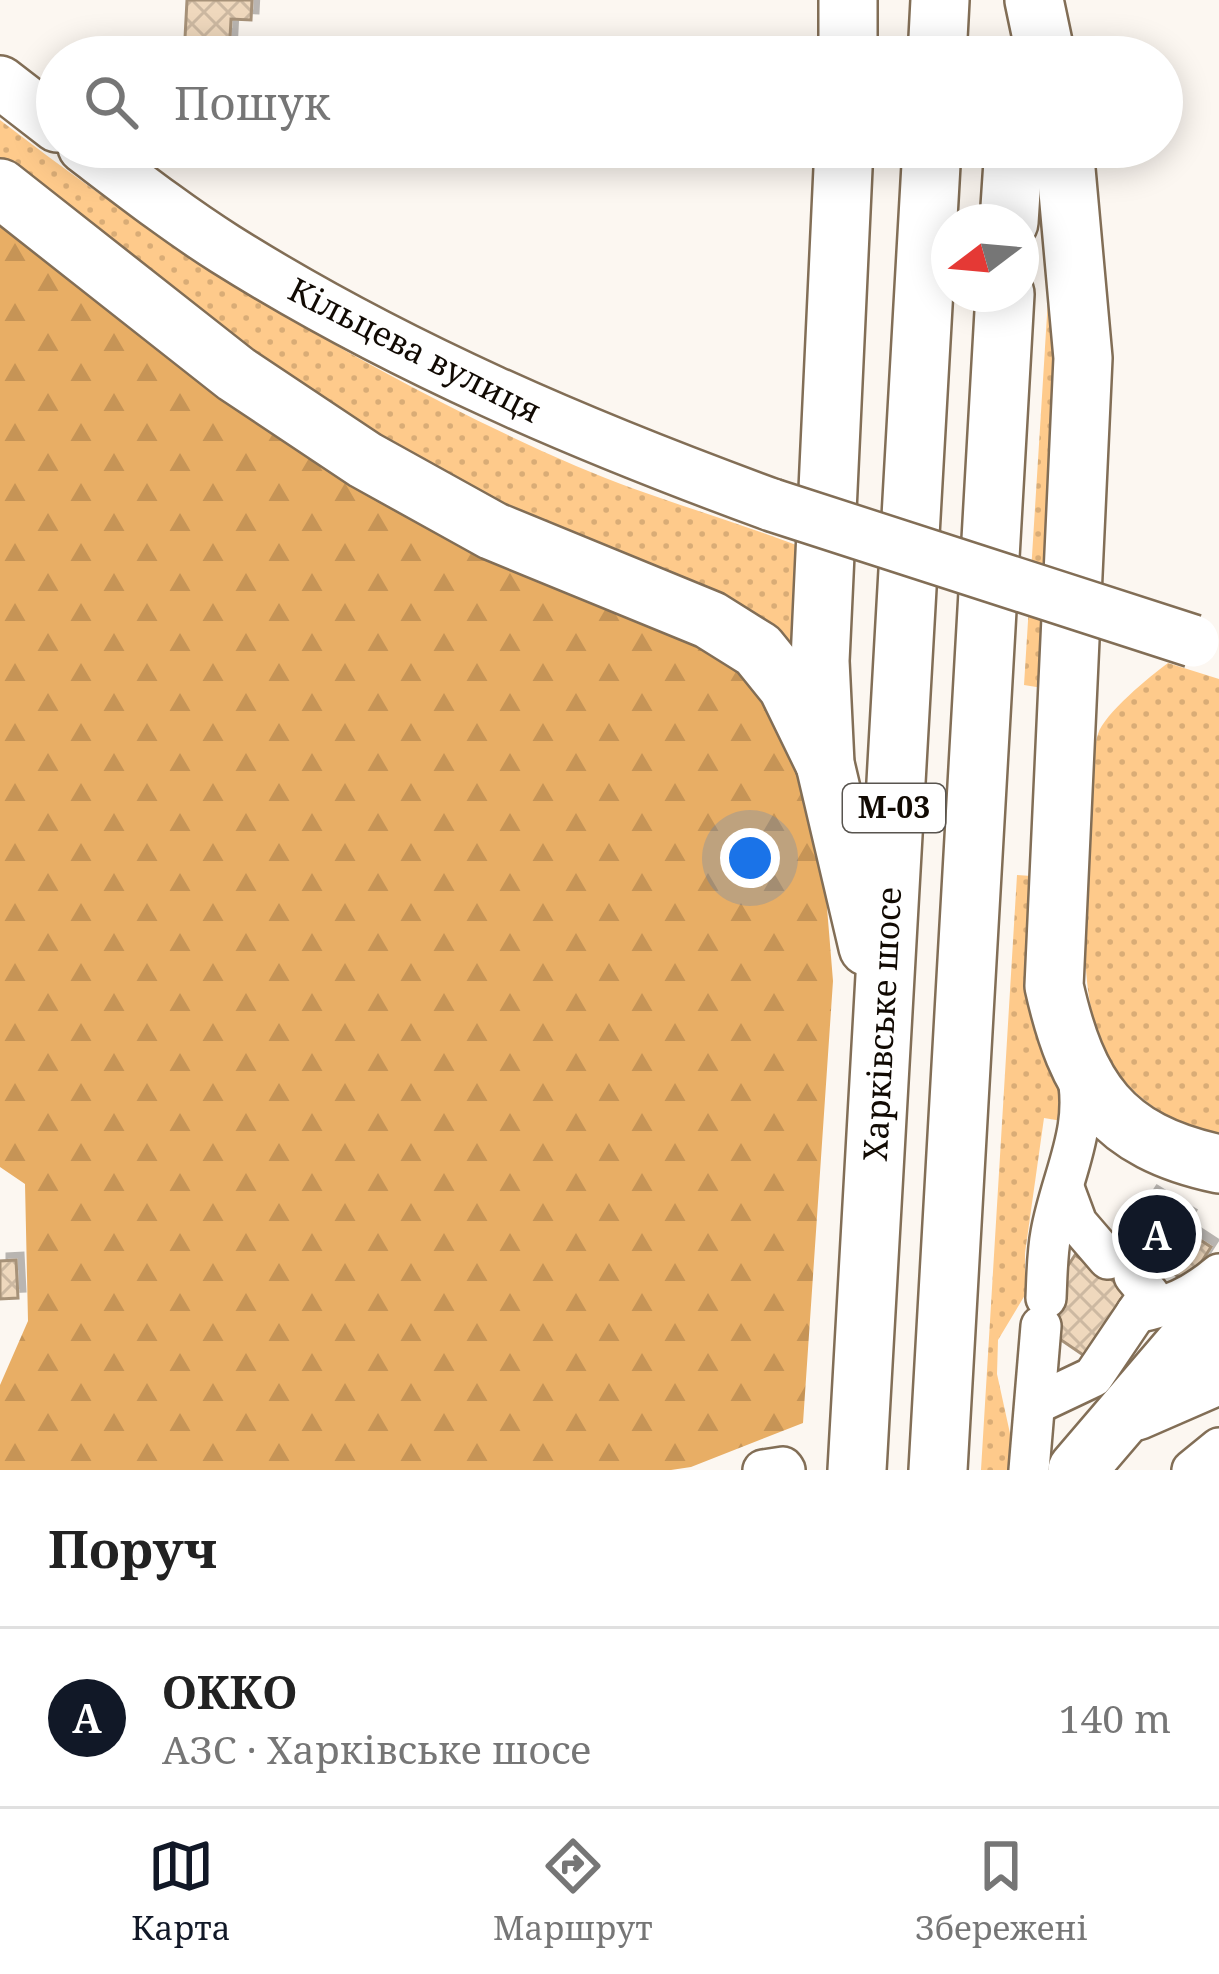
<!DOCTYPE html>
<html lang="uk">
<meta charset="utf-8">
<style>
body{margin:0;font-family:"Noto Serif",serif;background:#f2f2f2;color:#222}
.compass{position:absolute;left:931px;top:204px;width:108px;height:108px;border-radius:50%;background:#fff;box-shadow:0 6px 30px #0003;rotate:254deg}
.you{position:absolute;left:750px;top:858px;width:42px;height:42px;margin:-30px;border:9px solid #fff;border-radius:50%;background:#1a73e8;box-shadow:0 0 0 18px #1a73e833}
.badge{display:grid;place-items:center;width:78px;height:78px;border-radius:50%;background:#111827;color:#fff;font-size:39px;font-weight:700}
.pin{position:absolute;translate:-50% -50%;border:6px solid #fff;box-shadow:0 3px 12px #0006}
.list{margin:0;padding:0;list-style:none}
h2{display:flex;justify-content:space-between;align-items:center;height:156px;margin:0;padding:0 48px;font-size:51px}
h2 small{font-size:39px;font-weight:400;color:#767676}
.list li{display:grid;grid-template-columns:78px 1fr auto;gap:36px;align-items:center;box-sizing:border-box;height:180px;padding:0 48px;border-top:3px solid #e0e0e0}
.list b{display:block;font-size:45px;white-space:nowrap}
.list p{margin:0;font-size:39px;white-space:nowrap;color:#767676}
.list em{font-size:39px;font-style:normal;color:#767676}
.icon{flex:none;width:66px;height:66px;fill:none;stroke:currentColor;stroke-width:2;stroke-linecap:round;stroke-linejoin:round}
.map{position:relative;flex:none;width:1219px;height:1470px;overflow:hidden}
.search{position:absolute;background:#fff;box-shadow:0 6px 30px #0003;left:36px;right:36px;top:36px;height:132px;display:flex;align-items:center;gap:30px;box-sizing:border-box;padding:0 42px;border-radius:66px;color:#767676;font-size:45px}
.sheet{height:336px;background:#fff}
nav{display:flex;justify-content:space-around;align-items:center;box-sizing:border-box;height:168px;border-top:3px solid #e0e0e0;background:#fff;font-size:33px;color:#767676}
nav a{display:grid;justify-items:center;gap:6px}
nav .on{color:#111827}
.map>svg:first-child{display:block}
.grass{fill:url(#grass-dots)}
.forest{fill:url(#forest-firs)}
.building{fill:url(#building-cross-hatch);stroke:#a79279;stroke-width:3;filter:url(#shadow)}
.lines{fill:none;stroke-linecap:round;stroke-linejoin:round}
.minor-casing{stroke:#826e56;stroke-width:44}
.major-casing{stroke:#826e56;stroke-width:56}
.highway-casing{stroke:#826e56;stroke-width:62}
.minor{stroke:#fff;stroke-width:39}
.major{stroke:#fff;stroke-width:51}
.highway{stroke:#fff;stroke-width:57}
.major-bridge-casing{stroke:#826e56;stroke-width:56;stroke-linecap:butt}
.major-bridge{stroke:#fff;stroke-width:51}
.labels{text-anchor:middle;stroke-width:9;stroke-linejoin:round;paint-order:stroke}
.shield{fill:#fff;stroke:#58544f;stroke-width:3}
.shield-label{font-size:30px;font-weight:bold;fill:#110a03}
.street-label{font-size:33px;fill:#110a03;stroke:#fff}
</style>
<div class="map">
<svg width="1219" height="1470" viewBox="0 0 1219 1470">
<defs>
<pattern id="grass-dots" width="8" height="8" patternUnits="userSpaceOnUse" patternTransform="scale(3)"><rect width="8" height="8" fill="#feca8b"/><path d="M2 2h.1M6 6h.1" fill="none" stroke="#d9ac76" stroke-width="1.8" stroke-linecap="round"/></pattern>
<pattern id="forest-firs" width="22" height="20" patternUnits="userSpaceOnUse" patternTransform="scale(3)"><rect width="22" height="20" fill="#e8ae65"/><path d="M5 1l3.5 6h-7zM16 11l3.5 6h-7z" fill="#c69456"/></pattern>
<pattern id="building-cross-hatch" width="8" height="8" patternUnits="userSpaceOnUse" patternTransform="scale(3)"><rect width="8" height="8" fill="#efd8bd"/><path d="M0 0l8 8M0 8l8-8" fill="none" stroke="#ccb8a1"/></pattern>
<filter id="shadow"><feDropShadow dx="7" dy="-7" stdDeviation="0" flood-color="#0004"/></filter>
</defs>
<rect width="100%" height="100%" fill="#fcf7f1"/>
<g class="grass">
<path d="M0 120C179 258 369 376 576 466 648 497 726 518 799 546L797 676 372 447 0 172Z"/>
<polygon points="1053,219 1064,219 1055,690 1024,685"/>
<path d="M1168 663 1219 679V1136C1068 1094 1081 972 1090 844 1092 816 1090 759 1098 734 1104 714 1150 676 1168 663Z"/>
<polygon points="1017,875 1046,877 1040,1038 1065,1103 1062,1121 1044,1118 1025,1253 1025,1295 998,1340 997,1374 1011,1438 1011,1470 981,1470"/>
</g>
<polygon class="forest" points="0,207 328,464 456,544 740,660 785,709 821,834 833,981 803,1423 691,1467 671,1470 0,1470 0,1385 28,1321 25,1184 0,1167"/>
<g class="building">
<polygon points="187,0 252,0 251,20 231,19 229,57 184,57"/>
<polygon points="1150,1193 1189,1217 1182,1228 1211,1247 1188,1283 1120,1239"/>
<polygon points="1120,1239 1147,1256 1126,1289 1100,1271"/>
<polygon points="1075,1255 1152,1307 1108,1372 1032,1320"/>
<polygon points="16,1260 18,1298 0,1299 0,1261"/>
</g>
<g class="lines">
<defs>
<g id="minor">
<polyline points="1064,1188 1077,1223 1108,1259"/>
<path d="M1046 1298C1047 1277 1047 1254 1051 1233 1061 1176 1091 1128 1076 1069"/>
<path d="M1136 1313C1170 1306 1192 1297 1219 1274"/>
<polyline points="1036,1404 1093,1377 1149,1294 1134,1276"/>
<polyline points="763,1470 783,1467 785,1470"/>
<polyline points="1029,1470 1041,1326"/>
<polyline points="1192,1470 1219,1448"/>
</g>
<g id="major">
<polyline points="0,82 57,126"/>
<path d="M84 147C130 182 176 218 225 249 397 357 583 436 772 505"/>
</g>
<g id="highway">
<polyline points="848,0 848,57"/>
<polyline points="1034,0 1046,57"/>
<polyline points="937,57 940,0"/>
<polyline points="844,147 820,661 825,764 868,947"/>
<path d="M1064 147 1083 358 1054 986C1077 1088 1111 1141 1219 1164"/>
<polyline points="0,188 236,374 365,460 493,531 710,620 758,650 787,686 825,764"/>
<polyline points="1009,222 1014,147"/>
<polyline points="1136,1411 1219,1375"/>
<polyline points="857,1470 932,147"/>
<polyline points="938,1470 1005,294"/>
<polyline points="1077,1470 1219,1304"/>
</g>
</defs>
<use href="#minor" class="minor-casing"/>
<use href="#major" class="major-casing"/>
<use href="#highway" class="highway-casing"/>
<use href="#minor" class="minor"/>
<use href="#major" class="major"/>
<use href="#highway" class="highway"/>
<defs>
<polyline id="major-bridge" points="772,505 1193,641"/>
</defs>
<use href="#major-bridge" class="major-bridge-casing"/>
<use href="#major-bridge" class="major-bridge"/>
</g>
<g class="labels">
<rect class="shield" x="843" y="784" width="102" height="48" rx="9"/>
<g class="shield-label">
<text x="894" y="818">М-03</text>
</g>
<g class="street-label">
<text transform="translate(415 350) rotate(27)" y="12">Кільцева вулиця</text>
<text transform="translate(882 1024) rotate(-87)" y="12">Харківське шосе</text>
</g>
</g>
</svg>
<svg class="compass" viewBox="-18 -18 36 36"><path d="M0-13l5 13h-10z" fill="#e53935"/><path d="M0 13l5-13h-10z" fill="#767676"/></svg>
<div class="you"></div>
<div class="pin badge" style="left:1157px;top:1234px">A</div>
<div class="search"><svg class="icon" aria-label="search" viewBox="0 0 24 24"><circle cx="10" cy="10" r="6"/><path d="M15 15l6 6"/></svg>Пошук</div>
</div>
<section class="sheet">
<h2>Поруч<small></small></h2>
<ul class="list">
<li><span class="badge">A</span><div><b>ОККО</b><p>АЗС · Харківське шосе</p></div><em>140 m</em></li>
</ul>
</section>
<nav>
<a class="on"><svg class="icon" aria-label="map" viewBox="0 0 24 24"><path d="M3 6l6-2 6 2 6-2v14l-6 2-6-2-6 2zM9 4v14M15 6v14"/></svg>Карта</a>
<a><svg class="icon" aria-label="directions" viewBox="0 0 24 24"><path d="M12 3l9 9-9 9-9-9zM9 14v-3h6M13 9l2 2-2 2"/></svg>Маршрут</a>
<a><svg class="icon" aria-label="saved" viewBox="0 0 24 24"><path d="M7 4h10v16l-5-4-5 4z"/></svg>Збережені</a>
</nav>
